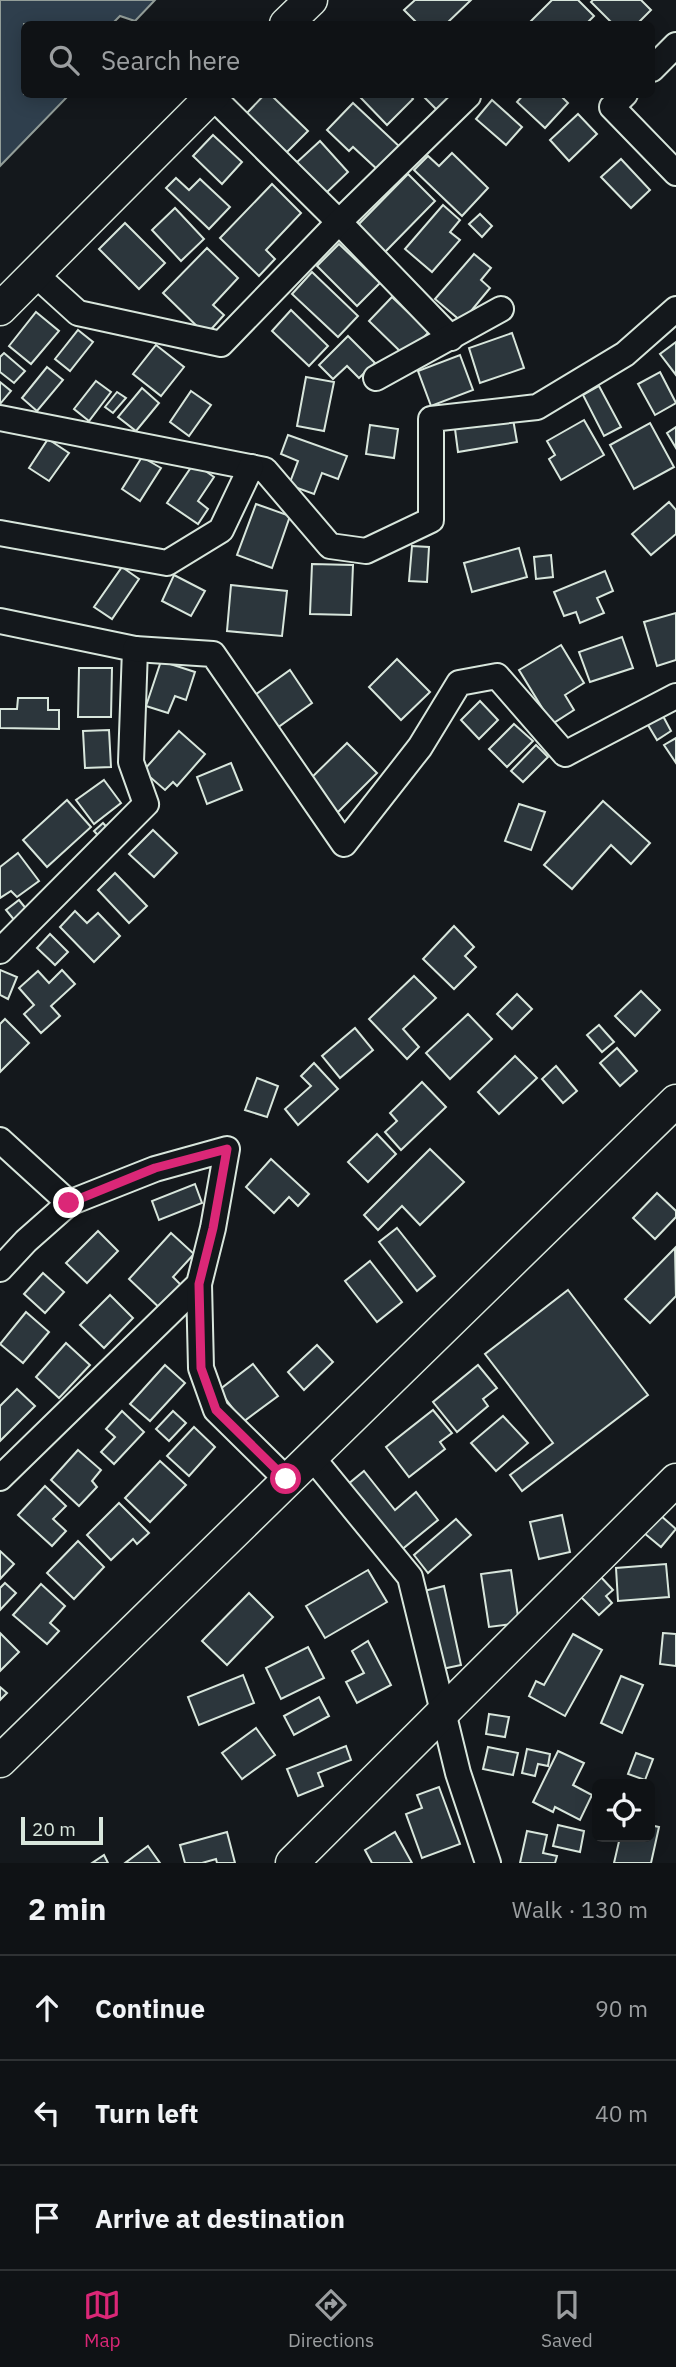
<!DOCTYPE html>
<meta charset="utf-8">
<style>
body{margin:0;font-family:"IBM Plex Sans",sans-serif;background:#181b1e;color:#f1f3f6}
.controls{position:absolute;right:21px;bottom:21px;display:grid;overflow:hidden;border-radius:10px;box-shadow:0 4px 18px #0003}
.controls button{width:63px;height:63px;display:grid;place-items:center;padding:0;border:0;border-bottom:2px solid #2f3234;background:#0f1215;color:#f1f3f6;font:35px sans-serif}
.scale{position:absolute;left:21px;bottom:18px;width:82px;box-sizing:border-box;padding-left:7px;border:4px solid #d8e6dc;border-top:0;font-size:19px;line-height:24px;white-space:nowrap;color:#d8e6dc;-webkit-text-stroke:5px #14181c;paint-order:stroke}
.stop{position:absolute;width:21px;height:21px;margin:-16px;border:5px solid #db2777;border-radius:50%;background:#fff}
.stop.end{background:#db2777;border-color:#fff;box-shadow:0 2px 7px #0008}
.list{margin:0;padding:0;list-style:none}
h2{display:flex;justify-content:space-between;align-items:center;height:91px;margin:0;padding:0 28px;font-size:30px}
h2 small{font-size:23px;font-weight:400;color:#9b9ea0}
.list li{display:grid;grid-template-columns:46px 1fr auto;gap:21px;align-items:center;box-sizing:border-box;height:105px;padding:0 28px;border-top:2px solid #2f3234}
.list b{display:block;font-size:26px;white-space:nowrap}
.list em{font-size:23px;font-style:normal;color:#9b9ea0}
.icon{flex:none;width:38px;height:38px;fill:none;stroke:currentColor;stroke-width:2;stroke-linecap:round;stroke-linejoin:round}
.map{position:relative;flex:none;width:676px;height:1863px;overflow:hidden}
.search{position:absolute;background:#0f1215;box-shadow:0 4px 18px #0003;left:21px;right:21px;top:21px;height:77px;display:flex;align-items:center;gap:18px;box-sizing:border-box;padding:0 24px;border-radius:10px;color:#9b9ea0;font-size:26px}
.sheet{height:406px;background:#0f1215}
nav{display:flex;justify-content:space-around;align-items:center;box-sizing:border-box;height:98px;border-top:2px solid #2f3234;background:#0f1215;font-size:19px;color:#9b9ea0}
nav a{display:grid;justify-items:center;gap:4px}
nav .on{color:#db2777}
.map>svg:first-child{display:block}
.water{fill:#2f3f4d;stroke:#939e99;stroke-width:2}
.building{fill:#2c363c;stroke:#d8e6dc;stroke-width:2}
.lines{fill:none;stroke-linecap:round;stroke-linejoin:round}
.minor-casing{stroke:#d8e6dc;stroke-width:28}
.tertiary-casing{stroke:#d8e6dc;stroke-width:35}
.minor{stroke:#14181c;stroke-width:24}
.tertiary{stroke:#14181c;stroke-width:32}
.route{stroke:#db2777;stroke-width:9}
</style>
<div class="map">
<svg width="676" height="1863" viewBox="0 0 676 1863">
<rect width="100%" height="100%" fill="#14181c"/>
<polygon class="water" points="0,0 155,0 135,21 120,16 112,24 24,24 24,94 69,95 0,166"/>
<g class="building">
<polygon points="415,0 471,0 446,24 418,24 404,10"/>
<polygon points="552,0 578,0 594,16 586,24 532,24 530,22"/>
<polygon points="593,0 641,0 651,10 637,24 613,24 591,2"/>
<polygon points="265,94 270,94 308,131 286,153 246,114"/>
<polygon points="363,94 409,94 413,99 387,125 360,97"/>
<polygon points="421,94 445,94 450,99 438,111"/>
<polygon points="524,94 559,94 568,103 545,128 517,102"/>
<polygon points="492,100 522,127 506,145 476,119"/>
<polygon points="353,103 401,148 379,171 353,147 349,151 327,130"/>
<polygon points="578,114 597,134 569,161 550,140"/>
<polygon points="213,135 242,162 222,184 193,156"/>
<polygon points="320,141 348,172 325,194 296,163"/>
<polygon points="452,153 488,188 462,216 414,170 428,156 439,166"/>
<polygon points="621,159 650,190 631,208 601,177"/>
<polygon points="408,174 435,201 385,252 357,226"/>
<polygon points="176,178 189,190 200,179 230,207 209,229 166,188"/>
<polygon points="272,184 301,213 266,250 275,259 259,276 220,238"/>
<polygon points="443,205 460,220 450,232 460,240 432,272 405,249"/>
<polygon points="175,208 204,239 181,261 152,230"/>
<polygon points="480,214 492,226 482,237 469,224"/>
<polygon points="125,223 165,263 139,289 99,249"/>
<polygon points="339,244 380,283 357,306 317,266"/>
<polygon points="207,248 238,278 213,305 224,315 206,335 163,293"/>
<polygon points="474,254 491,268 481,280 490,288 462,322 435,299"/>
<polygon points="312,272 358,316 338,337 292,294"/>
<polygon points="392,297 429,332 405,356 369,321"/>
<polygon points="291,310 328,346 309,366 272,331"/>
<polygon points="36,312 59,331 31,364 9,346"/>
<polygon points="78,330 93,342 70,371 55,359"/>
<polygon points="512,333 524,368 480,383 469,348"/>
<polygon points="348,336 375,363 359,378 347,366 333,379 319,365"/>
<polygon points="676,342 676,375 660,354"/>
<polygon points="156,345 184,367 161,396 133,374"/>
<polygon points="4,353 25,371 14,383 0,372 0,357"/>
<polygon points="460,355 473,390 431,406 418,371"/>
<polygon points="47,367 63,380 37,411 22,398"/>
<polygon points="660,372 676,403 655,415 638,384"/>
<polygon points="306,377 334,382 324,431 297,426"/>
<polygon points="96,381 111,392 89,421 74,409"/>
<polygon points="0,382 11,391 0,404"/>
<polygon points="599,386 621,427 604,436 583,395"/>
<polygon points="142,388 159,403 136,431 118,417"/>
<polygon points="191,391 211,405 189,436 170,422"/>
<polygon points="117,392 126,398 113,413 105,407"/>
<polygon points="513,419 517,442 458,452 455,429"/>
<polygon points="584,420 604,455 561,480 549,459 555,455 547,441"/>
<polygon points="650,423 674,467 634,489 610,445"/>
<polygon points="370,425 398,429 394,458 366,454"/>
<polygon points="676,427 676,448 667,433"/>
<polygon points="288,435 347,456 338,479 322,473 314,494 289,485 298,461 281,454"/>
<polygon points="48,439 69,453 49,481 29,468"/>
<polygon points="142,457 161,468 140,501 122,489"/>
<polygon points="194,463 214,477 198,501 208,509 198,524 167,503"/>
<polygon points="669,502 676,510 676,534 651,555 632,534"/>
<polygon points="256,504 290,516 272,568 237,555"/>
<polygon points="412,546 429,547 427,582 409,581"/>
<polygon points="519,548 527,577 472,592 464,563"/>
<polygon points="551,555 553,577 536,579 534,557"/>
<polygon points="312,564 353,565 351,615 310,614"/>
<polygon points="122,567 139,579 112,619 94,607"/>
<polygon points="605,571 613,591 597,598 604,613 580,623 576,612 564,616 554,592"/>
<polygon points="174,575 205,591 191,616 162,601"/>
<polygon points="231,585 287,591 282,636 227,631"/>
<polygon points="676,613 676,660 657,666 644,622"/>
<polygon points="622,637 633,668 590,682 579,652"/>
<polygon points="561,645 584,683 565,695 574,710 552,724 519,670"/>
<polygon points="397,659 430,692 401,720 369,687"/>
<polygon points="161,661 195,672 186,700 175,696 168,713 146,706"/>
<polygon points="79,668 112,668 111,717 78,717"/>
<polygon points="290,670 312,703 277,728 255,695"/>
<polygon points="18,698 48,698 48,710 59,710 59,729 0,728 0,709 17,709"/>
<polygon points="480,701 498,720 479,739 461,720"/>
<polygon points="663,716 671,731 657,740 648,725"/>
<polygon points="514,724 533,741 507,767 489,749"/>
<polygon points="109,730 111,767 85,768 83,731"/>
<polygon points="179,731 205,754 177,786 173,782 165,790 143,771"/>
<polygon points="676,738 676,763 664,745"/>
<polygon points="347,743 377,773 337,813 307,782"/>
<polygon points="536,745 548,757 523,782 511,771"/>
<polygon points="231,763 242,790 207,804 197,777"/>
<polygon points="104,780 121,803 94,824 76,800"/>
<polygon points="67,800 91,827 47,867 23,840"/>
<polygon points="603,801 650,843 631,864 611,845 572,889 544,865"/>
<polygon points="519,804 545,812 531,850 505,841"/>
<polygon points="103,823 113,834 104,842 94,831"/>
<polygon points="153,830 177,853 154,877 129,854"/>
<polygon points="18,853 39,881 17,897 11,891 0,898 0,867"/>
<polygon points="115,873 147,906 129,923 98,890"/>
<polygon points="19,900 28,911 15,921 6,910"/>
<polygon points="75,911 87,923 98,913 120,936 94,962 60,927"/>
<polygon points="454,926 474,947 465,956 476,967 454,989 423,959"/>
<polygon points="50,934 68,952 55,965 37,948"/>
<polygon points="0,970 17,977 8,999 0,995"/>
<polygon points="62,970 75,984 51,1006 60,1016 41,1033 24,1014 34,1005 19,988 38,971 49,983"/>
<polygon points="414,976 436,998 403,1029 419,1047 407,1059 369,1019"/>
<polygon points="641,991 660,1010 635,1036 615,1016"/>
<polygon points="517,994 532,1009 512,1029 497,1014"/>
<polygon points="468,1014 492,1039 450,1079 426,1053"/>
<polygon points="5,1019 29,1043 0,1072 0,1024"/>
<polygon points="599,1025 614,1042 602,1052 587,1035"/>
<polygon points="355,1028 373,1050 340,1078 322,1056"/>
<polygon points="617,1048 637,1071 620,1086 600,1063"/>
<polygon points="515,1056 537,1078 499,1114 478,1092"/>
<polygon points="314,1063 338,1089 298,1125 285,1109 311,1086 301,1076"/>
<polygon points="556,1066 577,1091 563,1103 542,1079"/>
<polygon points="257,1078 278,1086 267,1117 245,1110"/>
<polygon points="422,1082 446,1107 401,1150 385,1132 397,1121 390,1113"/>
<polygon points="377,1134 396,1154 368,1182 348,1162"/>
<polygon points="430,1149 464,1182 420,1225 402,1206 378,1230 364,1215"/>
<polygon points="271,1159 309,1194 298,1206 289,1197 274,1213 246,1187"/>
<polygon points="195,1184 202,1203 159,1220 152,1201"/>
<polygon points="657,1193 676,1211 676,1217 655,1239 633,1218"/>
<polygon points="397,1228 435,1276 417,1291 379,1242"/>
<polygon points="98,1231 118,1251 87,1283 66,1263"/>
<polygon points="171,1233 194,1254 173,1277 186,1290 165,1313 129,1279"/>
<polygon points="675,1248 676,1296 650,1323 625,1299"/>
<polygon points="370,1261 402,1302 377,1322 345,1281"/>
<polygon points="43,1273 64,1292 45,1313 24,1294"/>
<polygon points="568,1290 648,1395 522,1491 510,1475 553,1443 485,1354"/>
<polygon points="110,1295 133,1318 104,1348 80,1325"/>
<polygon points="26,1312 49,1332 23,1363 0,1344"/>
<polygon points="66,1343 90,1365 59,1398 36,1377"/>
<polygon points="317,1345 333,1362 304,1390 288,1372"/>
<polygon points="253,1364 278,1396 243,1422 219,1390"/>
<polygon points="165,1365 185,1383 150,1421 130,1404"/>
<polygon points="478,1365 497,1388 483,1399 488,1406 457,1432 433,1402"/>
<polygon points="17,1389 35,1406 0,1441 0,1406"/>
<polygon points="433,1410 452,1433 440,1442 445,1449 409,1477 386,1447"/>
<polygon points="122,1411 144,1432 114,1464 101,1452 115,1437 106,1429"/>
<polygon points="173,1411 186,1423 169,1441 156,1429"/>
<polygon points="503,1416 528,1443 496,1471 471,1443"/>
<polygon points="194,1427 215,1447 189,1476 167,1456"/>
<polygon points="78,1450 101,1470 92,1481 97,1487 79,1506 51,1480"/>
<polygon points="160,1461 186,1485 150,1522 125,1498"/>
<polygon points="364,1471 395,1510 416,1492 438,1520 400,1551 347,1485"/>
<polygon points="45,1486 66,1506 53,1519 66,1531 52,1546 18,1515"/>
<polygon points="119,1503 149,1533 137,1544 133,1539 111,1560 87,1535"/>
<polygon points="562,1515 570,1552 539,1559 530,1522"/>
<polygon points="660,1515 676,1529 661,1547 644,1533"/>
<polygon points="456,1519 471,1535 428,1573 414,1555"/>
<polygon points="78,1541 104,1567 74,1599 47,1573"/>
<polygon points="0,1551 14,1564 0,1579"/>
<polygon points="666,1564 669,1597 618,1601 616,1568"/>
<polygon points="368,1570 387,1602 325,1638 306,1606"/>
<polygon points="511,1570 519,1623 489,1627 481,1574"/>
<polygon points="599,1575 613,1590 606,1596 612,1603 599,1615 579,1595"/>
<polygon points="5,1583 16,1593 0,1610 0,1588"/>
<polygon points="41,1584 65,1606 50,1623 59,1631 47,1644 13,1615"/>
<polygon points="444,1586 461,1665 442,1669 424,1591"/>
<polygon points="249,1593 273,1617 227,1665 202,1641"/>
<polygon points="0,1633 19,1652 0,1671"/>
<polygon points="663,1633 676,1634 676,1666 660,1664"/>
<polygon points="573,1634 602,1650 565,1716 529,1696 536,1681 544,1685"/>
<polygon points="368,1641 391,1685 357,1703 346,1682 364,1673 352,1651"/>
<polygon points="308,1647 324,1678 281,1699 266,1668"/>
<polygon points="243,1675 254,1703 199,1725 188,1697"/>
<polygon points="621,1676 643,1685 622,1733 601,1723"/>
<polygon points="0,1687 7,1693 0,1700"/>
<polygon points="319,1697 329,1716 294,1735 284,1716"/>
<polygon points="489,1714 509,1717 505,1737 486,1734"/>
<polygon points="256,1728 275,1755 242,1779 222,1753"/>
<polygon points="346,1746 351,1760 318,1773 323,1786 298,1796 287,1769"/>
<polygon points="488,1747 518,1753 513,1775 483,1769"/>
<polygon points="527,1749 550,1754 548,1766 538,1764 535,1776 522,1773"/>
<polygon points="558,1751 584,1763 573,1785 592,1795 580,1820 555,1807 553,1812 533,1802"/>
<polygon points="636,1753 653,1759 645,1780 628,1774"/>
<polygon points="439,1787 460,1844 422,1858 406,1814 422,1808 417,1795"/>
<polygon points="558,1825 584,1831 580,1852 553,1846"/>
<polygon points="650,1825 659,1827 651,1863 614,1863 620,1837 650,1837"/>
<polygon points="527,1831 547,1835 543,1853 557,1856 555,1863 520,1863"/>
<polygon points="227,1832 235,1863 217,1863 216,1859 202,1863 185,1863 180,1845"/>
<polygon points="395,1832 412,1863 372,1863 365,1850"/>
<polygon points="148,1846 160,1863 125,1863"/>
<polygon points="104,1855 108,1863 92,1863"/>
</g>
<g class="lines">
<defs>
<g id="minor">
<polyline points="652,69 676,45"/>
<polyline points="625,94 612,107 676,173"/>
<polyline points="212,96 339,222 451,338"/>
<polyline points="35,274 78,313 221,344 339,222 468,96"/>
<polyline points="376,378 501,309"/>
<polyline points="0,418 265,470 330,546 366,551 431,520 431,419 537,407 625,354 676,309"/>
<polyline points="0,533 167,563 221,530 251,467"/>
<polyline points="0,621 135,649 131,762 146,804 0,951"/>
<polyline points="135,649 213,654 344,844 420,747 459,683 497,676 565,754 676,696"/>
<polyline points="0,1140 69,1203"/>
<polyline points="0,1269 26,1241 69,1203 155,1169 227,1149 213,1228 199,1284 0,1478"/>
<polyline points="199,1284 201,1368 216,1410 286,1479"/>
<polyline points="311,1456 410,1577 458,1773 488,1863"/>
</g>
<g id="tertiary">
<polyline points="286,24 311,0"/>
<polyline points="0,309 214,94"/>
<polyline points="0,1761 676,1101"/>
<polyline points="292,1863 676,1480"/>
</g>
</defs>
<use href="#minor" class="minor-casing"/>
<use href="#tertiary" class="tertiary-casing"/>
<use href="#minor" class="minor"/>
<use href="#tertiary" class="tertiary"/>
</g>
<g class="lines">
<polyline class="route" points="69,1203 155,1168 227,1149 213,1228 199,1284 201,1368 216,1410 286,1479"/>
</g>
</svg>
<div class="controls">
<button><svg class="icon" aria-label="locate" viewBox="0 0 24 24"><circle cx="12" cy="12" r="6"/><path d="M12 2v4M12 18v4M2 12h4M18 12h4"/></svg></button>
</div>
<div class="scale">20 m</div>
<div class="stop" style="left:286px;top:1479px"></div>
<div class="stop end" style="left:69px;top:1203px"></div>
<div class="search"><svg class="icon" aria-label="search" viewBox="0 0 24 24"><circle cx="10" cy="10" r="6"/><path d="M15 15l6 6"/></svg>Search here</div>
</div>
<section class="sheet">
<h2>2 min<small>Walk · 130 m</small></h2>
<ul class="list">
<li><svg class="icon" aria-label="ahead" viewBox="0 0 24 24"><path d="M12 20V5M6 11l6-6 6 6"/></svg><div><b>Continue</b></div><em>90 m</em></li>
<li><svg class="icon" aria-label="left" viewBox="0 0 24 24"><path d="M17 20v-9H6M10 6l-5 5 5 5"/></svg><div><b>Turn left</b></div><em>40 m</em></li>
<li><svg class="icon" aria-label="arrive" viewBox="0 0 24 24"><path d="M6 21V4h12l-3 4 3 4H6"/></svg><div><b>Arrive at destination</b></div></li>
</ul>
</section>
<nav>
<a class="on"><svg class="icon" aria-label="map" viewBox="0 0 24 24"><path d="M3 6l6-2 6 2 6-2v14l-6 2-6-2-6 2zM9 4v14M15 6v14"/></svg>Map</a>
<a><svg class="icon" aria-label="directions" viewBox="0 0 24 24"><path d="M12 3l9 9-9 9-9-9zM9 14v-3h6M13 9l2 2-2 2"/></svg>Directions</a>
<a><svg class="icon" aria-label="saved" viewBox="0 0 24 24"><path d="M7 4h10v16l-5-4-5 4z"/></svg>Saved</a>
</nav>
